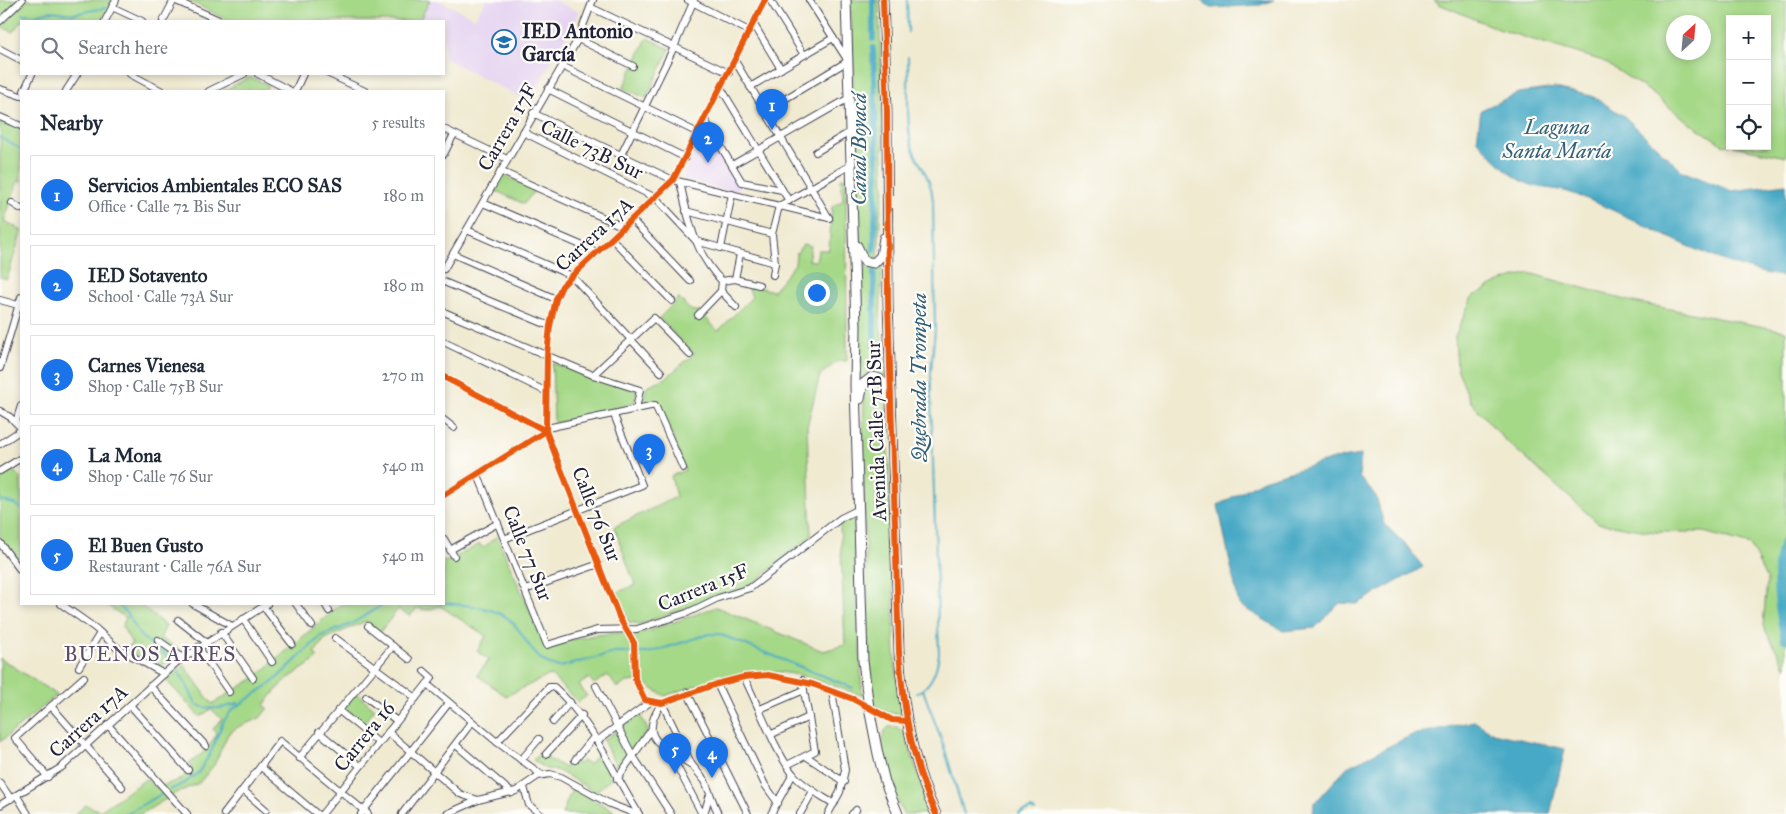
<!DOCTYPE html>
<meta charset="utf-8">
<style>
body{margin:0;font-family:"IM FELL Great Primer",serif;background:#f6f6f7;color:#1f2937}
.controls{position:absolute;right:15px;top:15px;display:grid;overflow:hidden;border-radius:0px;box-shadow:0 2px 8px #0003}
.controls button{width:45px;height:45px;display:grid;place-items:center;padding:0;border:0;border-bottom:1px solid #e0e1e3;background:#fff;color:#1f2937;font:25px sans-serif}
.compass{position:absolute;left:1666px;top:15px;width:45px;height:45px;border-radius:50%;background:#fff;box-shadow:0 2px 8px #0003;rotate:26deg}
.you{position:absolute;left:816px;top:292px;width:18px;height:18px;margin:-12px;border:4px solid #fff;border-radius:50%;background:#1a73e8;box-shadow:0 0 0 8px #1a73e833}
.badge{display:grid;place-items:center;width:32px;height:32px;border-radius:50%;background:#1a73e8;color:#fff;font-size:16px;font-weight:700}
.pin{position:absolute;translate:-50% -41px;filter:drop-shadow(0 1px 2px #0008)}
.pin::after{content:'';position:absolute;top:26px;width:18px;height:15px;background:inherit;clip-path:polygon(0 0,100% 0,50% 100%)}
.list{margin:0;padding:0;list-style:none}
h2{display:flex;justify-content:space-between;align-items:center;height:65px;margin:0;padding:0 20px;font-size:21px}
h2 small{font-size:16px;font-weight:400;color:#747a83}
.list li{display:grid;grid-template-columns:32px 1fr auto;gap:15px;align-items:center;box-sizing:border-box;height:80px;margin:0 10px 10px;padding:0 10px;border:1px solid #e0e1e3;border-radius:0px}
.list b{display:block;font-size:19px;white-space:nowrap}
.list p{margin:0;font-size:16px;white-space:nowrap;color:#747a83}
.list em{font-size:16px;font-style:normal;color:#747a83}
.icon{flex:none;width:28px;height:28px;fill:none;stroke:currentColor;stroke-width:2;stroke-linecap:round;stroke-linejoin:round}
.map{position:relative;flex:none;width:1786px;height:814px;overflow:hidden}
.search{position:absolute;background:#fff;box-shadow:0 2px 8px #0003;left:20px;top:20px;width:425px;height:55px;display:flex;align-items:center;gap:12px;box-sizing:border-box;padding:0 18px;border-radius:0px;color:#747a83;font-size:19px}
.panel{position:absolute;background:#fff;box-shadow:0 2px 8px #0003;left:20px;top:90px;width:425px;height:515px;border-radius:0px}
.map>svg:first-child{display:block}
.built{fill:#e5d3f1}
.green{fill:#a5d887;stroke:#647d61;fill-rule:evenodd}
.water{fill:#46a9c5;stroke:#346680}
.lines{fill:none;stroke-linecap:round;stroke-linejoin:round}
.stream{stroke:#46a9c5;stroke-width:2}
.canal{stroke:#46a9c5;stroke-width:6}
.river{stroke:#46a9c5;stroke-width:11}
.minor-casing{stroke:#414052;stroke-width:8}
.highway-casing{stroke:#414052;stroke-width:11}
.minor{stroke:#fff;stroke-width:6}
.highway{stroke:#fff;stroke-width:9}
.cycleway-casing{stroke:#fdfcf7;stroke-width:9}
.cycleway{stroke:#e8590c;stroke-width:6}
.labels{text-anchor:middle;stroke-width:4.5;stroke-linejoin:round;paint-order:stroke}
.poi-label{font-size:20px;font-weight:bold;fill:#22223b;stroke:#fdfcf7;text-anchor:start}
.street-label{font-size:20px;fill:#22223b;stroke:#fdfcf7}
.water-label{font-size:21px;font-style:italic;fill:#325f79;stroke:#fdfcf7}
.neighbourhood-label{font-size:21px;letter-spacing:1px;fill:#584c69;stroke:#fdfcf7}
</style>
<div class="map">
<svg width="1786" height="814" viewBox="0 0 1786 814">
<rect width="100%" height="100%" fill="#fdfcf7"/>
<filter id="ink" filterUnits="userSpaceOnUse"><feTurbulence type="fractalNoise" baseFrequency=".02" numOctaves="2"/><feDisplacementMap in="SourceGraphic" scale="10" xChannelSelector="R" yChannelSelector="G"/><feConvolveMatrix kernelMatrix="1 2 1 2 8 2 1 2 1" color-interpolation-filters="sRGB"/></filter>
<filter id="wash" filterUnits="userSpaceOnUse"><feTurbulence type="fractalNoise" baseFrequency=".0096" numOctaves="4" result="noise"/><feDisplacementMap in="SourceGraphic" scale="20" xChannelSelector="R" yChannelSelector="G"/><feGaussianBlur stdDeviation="1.12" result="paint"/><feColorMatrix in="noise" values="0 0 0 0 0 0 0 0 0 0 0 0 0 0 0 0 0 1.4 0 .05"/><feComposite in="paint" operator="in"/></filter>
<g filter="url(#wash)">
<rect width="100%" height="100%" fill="#f0ead1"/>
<g class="built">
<polygon points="430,0 438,0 475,18 486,0 554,0 579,12 529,102 444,58 444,21 419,21"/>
<polygon points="701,140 710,153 718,147 739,182 737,193 685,180 684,173"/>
</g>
<g class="green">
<polygon points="0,0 113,0 101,21 21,21 13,32 0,26"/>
<polygon points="188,0 430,0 419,21 229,21"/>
<polygon points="851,0 879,0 884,190 880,214 879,251 877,257 870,261 861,253 857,208"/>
<path d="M1433 0H1786V157L1733 146H1767V19H1730V146L1722 144 1691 124 1649 91 1603 61 1501 30 1441 5ZM1674 22H1704V52H1674Z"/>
<polygon points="647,38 670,49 646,98 623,88"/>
<polygon points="250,77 268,85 265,91 223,91"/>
<polygon points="0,119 21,129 21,182 18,181 4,221 21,230 21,233 7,279 0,277"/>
<polygon points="502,174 535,190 524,204 494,190"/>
<polygon points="841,178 846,178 847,361 838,361 820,375 807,426 811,536 755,582 741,589 640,624 629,622 616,593 635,585 614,527 676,497 671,476 685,470 660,403 642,406 647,386 666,378 694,354 659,318 679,298 690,310 700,312 718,331 752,297 747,284 773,291 795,264 796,254 803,244 811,246 808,260 816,261 818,250 829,250 832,207 843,200"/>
<polygon points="882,263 880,323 887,377 870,372 859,380 858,264 872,268"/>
<polygon points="1529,273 1633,302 1786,331 1786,668 1763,626 1767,580 1750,545 1704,532 1654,532 1598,523 1504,439 1470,401 1457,368 1455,336 1472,297 1499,282"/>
<polygon points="552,363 637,391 632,409 554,423"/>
<polygon points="873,381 877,381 885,393 890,486 895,659 902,712 899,714 886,712 872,703 870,682 863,469 864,392"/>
<polygon points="10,467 21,479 21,566 0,539 0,474"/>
<path d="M854 517 862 695C843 690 826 682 807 677 758 663 710 681 665 696L651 688 643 680 627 682 617 688 608 675 594 684 589 678 579 685 587 696 578 702 550 675 506 696 477 675 489 660 477 651 486 636 440 606 428 610 417 608 410 616 398 609 380 632 366 621 325 639 314 653 318 657 313 662 283 682 264 705 268 708 260 718 238 727 228 734 214 765 199 783 176 793 141 814H75L86 805 100 811 146 779 157 788 181 779 193 769 189 764 206 750 217 734 213 729 222 719 211 709 200 717 166 680 184 665 212 704 256 677 341 604H444V560L446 562 480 544 483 548 497 536 545 646 594 635 649 631 716 607 823 651 845 645 840 524Z"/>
<polygon points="105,604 139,604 166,626 160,638 182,651 167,663 155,666 125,648 132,644 122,626 126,618"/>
<polygon points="0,658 57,695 0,742"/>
<polygon points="356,693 375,709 363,724 344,708"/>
<polygon points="640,715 648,730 618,770 603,740"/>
<path d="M889 727H897L905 734 931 814H903C896 796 869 739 889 727Z"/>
<polygon points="600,752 613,777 595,792 559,771 546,769 533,760 540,754 565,768 572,760 578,765 582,761 589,764"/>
<polygon points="572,789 613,810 612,814 562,814"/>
</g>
<g class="water">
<polygon points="1201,0 1274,0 1260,5 1211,8"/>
<path d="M1555 88 1592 96 1624 116 1682 171 1732 191 1786 184V277C1711 267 1644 220 1574 194 1557 187 1537 190 1522 181 1504 171 1491 155 1477 140L1481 110 1518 93Z"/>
<polygon points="1361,455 1359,477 1376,496 1384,524 1406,545 1423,567 1357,604 1340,603 1315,628 1283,631 1239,605 1218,505 1263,480 1334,459"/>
<polygon points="1474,721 1493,733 1565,749 1550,814 1313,814 1314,804 1347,767 1412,735"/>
</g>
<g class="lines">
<g class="stream">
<polyline points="907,0 908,32"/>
<polyline points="23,14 35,15 51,11 73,14 105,8"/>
<path d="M908 57C909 79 906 124 911 143 917 165 931 174 933 200L935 330 931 371V397L939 654C937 670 931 687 916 693"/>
<polyline points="0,137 21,149"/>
<polyline points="0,500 17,505 21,510"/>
<path d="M444 603C464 605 495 606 511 621 528 638 533 664 560 667L614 653H632"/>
<path d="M118 604 128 615 141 637 166 655 185 682 196 704C208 711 225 708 238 703"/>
<polyline points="640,653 649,653 709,634 719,634 853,688"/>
<polyline points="923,690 944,747 964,814"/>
<polyline points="170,790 186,782 198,773 210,754 223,722 232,710 273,682 321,636 351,624 384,604"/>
<polyline points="126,814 165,792"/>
<polyline points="1019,814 1031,809 1035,811"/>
</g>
<g class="canal">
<polyline points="873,0 873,39"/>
<polyline points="873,48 877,169 874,250"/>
<polyline points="874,272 874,345"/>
</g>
<path class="river" d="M1786 541C1773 571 1780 607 1786 638"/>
</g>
</g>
<g filter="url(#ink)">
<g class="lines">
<defs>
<g id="minor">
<polyline points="174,0 221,21"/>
<polyline points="688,0 749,31"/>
<polyline points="770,0 804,55"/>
<polyline points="112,7 142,21"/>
<polyline points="592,8 729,73"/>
<polyline points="0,21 22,0"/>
<polyline points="105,21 116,0"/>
<polyline points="163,21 174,0"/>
<polyline points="753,23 781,69"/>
<polyline points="578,39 633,66"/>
<polyline points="0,49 21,60"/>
<polyline points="735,61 829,218"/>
<polyline points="562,66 698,133"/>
<polyline points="130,74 162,91"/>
<polyline points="258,74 291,91"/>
<polyline points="329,74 365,91"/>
<polyline points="750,87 833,38"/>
<polyline points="721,88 789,201"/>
<polyline points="0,89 21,96"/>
<polyline points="548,89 686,158"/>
<polyline points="24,91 32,74"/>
<polyline points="66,91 77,74"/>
<polyline points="209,91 244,74"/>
<polyline points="295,91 303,74"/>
<polyline points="765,111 848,61 809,0"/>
<polyline points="533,113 673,180 829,218"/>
<polyline points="0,117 21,126"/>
<polyline points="705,120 742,182 782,190"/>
<polyline points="444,129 507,159"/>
<polyline points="523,132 656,198 696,241 775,263"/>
<polyline points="816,152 850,132"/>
<polyline points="444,154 454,134"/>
<polyline points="621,155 674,47 694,0"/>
<polyline points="732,165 849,98"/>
<polyline points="500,171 624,227"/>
<path d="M680 182C688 218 695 255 722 281"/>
<polyline points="12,203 21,209"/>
<polyline points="483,203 597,252"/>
<polyline points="686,211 772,234"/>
<polyline points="632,220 690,281"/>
<polyline points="467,230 572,276 661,372"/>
<polyline points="612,239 672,301"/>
<polyline points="721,248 732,194"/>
<polyline points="453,254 556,299"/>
<polyline points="444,269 578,39 593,0"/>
<polyline points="773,275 775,263 772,234 779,206 851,165"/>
<polyline points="735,279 740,254"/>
<polyline points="722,281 735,279 759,285"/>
<polyline points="444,282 550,326"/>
<polyline points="721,291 736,307"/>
<polyline points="0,300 18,305"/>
<polyline points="444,312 593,375 640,390 636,409"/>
<polyline points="698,315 721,291 722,281"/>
<polyline points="444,342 547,392"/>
<polyline points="0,368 21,297"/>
<polyline points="593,375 654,318 690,355"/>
<polyline points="444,377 546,431 619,617 634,643 635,679 645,700 662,703 717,684 744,677 768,675 812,684 853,699 892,720 907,721"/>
<polyline points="0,411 10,417 21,428"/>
<polyline points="444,420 454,428"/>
<polyline points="16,422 21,406"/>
<polyline points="547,428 655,405 683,468"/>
<polyline points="0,444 21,430"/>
<polyline points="0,471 21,458"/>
<polyline points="478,475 547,645 597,630 637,629 687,613 718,598 750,588 841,518 859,509"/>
<polyline points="444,495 546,431 547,355 550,326 556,299 562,286 572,276 673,180 765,0"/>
<polyline points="444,539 454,556"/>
<polyline points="504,539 642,485 614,415"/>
<polyline points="0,543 21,571"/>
<polyline points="450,550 498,523"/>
<polyline points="525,590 599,564"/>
<polyline points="61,604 95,628 116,647 164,674"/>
<polyline points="193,604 232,626"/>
<polyline points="296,604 312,626"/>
<polyline points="325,604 329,611"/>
<polyline points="263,606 292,644"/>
<polyline points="243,619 272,662"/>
<polyline points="178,620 206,642"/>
<polyline points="368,626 409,659"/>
<polyline points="221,632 253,678"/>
<polyline points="335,638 416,698"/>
<polyline points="158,640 183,658"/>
<polyline points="198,647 229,692"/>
<polyline points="79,667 100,633"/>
<path d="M744 677C758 705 775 751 793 774 804 787 820 795 834 804"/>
<polyline points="427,684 497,742 542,775"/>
<polyline points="717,684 765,785 778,803"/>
<polyline points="150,686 206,746"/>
<polyline points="596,686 633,756 671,814"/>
<polyline points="687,692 748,814"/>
<polyline points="366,697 397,721"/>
<polyline points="662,703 692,765 705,781 718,814"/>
<path d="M662 703C636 740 664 746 690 764"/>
<polyline points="130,705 188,770"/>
<polyline points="51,706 122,787"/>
<polyline points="760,709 804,690"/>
<polyline points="338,710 379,743"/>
<polyline points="553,722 570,702"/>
<polyline points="108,725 187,814"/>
<polyline points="319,732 360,766"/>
<polyline points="388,732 460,794 478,800"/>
<polyline points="772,734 809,717"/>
<polyline points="597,741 650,702"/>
<path d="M497 742 549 687H554C593 722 611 770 639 814"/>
<polyline points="456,745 512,793"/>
<polyline points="546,754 582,715"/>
<polyline points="671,755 702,814"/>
<polyline points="806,756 844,782"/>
<polyline points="299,758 393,646"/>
<polyline points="521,760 539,739"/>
<polyline points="575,760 594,737"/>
<polyline points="787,765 815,751 802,680"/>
<polyline points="261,767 317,814"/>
<polyline points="48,777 15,738 84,677"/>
<polyline points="617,779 651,730"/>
<polyline points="0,783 11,799"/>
<polyline points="524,787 529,805 540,814"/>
<polyline points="243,790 266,810"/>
<polyline points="17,796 28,814"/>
<polyline points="0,805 62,767 176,663 267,604"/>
<polyline points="224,814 280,741 368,814"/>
<polyline points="322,814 432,678 424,671"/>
<polyline points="361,814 449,703"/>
<polyline points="402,814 472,722"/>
<polyline points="447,814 478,800 516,791 538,776 550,774 561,777 610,804 636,814"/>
<polyline points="704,814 709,797"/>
<polyline points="771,814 793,774"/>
<polyline points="800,814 813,791"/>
<polyline points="828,814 840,792 845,770 832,691"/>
<polyline points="852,814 856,810"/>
</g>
<g id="highway">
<polyline points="846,0 856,327 855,385 863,661 869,708 878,754 885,782 898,814"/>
<path d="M883 0 887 112 888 302 899 652C903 708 912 763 936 814"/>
<polyline points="857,246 864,261 874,263 881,256 884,238"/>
<path d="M860 399 863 384 872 377C884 378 886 386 887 396"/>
</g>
</defs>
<use href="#minor" class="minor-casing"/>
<use href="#highway" class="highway-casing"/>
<use href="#minor" class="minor"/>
<use href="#highway" class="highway"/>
<defs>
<g id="cycleway">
<path d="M883 0 887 112 888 302 899 652C903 708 912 763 936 814"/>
<polyline points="444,377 546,431 619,617 634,643 635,679 645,700 662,703 717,684 744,677 768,675 812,684 853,699 892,720 907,721"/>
<polyline points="444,495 546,431 547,355 550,326 556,299 562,286 572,276 673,180 765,0"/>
</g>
</defs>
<use href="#cycleway" class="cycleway-casing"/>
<use href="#cycleway" class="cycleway"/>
</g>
</g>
<defs>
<symbol id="school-ring" viewBox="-11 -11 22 22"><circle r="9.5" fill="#fdfcf7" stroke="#1f6fb2" stroke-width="1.5"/><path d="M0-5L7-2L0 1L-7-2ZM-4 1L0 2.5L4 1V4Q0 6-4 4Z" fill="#1f6fb2"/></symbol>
</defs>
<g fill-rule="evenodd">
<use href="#school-ring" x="490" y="28" width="28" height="28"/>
</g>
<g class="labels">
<g class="poi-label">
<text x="522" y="38">IED Antonio<tspan x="522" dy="23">García</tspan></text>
</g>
<g class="street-label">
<text transform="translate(507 127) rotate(-60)" y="7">Carrera 17F</text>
<text transform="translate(592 149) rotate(26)" y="7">Calle 73B Sur</text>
<text transform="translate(594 234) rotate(-43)" y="7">Carrera 17A</text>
<text transform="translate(876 431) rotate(-92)" y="7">Avenida Calle 71B Sur</text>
<text transform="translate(597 514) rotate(68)" y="7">Calle 76 Sur</text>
<text transform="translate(528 553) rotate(68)" y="7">Calle 77 Sur</text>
<text transform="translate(703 587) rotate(-22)" y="7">Carrera 15F</text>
<text transform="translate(88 721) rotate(-42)" y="7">Carrera 17A</text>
<text transform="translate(364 736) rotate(-51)" y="7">Carrera 16</text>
</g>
<g class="water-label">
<text x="1557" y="134">Laguna<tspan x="1557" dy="24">Santa María</tspan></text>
<text transform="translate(859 149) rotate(-90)" y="7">Canal Boyacá</text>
<text transform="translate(919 377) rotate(-90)" y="7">Quebrada Trompeta</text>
</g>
<g class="neighbourhood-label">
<text x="150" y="661">BUENOS AIRES</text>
</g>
</g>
</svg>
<div class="controls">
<button>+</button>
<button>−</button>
<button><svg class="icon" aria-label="locate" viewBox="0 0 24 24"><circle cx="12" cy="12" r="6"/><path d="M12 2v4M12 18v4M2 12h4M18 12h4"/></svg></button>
</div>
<svg class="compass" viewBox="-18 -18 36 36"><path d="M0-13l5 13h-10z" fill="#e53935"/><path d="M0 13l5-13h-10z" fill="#747a83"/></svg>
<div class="you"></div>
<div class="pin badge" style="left:772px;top:130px">1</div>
<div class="pin badge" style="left:708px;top:163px">2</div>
<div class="pin badge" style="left:649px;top:475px">3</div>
<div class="pin badge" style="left:712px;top:778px">4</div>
<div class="pin badge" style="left:675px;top:774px">5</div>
<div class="search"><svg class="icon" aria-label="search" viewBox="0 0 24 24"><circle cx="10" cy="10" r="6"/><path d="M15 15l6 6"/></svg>Search here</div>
<section class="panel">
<h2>Nearby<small>5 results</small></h2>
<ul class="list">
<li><span class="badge">1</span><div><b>Servicios Ambientales ECO SAS</b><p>Office · Calle 72 Bis Sur</p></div><em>180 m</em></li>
<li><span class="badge">2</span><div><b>IED Sotavento</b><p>School · Calle 73A Sur</p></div><em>180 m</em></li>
<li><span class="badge">3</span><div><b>Carnes Vienesa</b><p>Shop · Calle 75B Sur</p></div><em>270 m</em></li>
<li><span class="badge">4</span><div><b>La Mona</b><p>Shop · Calle 76 Sur</p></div><em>540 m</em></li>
<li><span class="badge">5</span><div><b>El Buen Gusto</b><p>Restaurant · Calle 76A Sur</p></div><em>540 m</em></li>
</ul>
</section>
</div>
